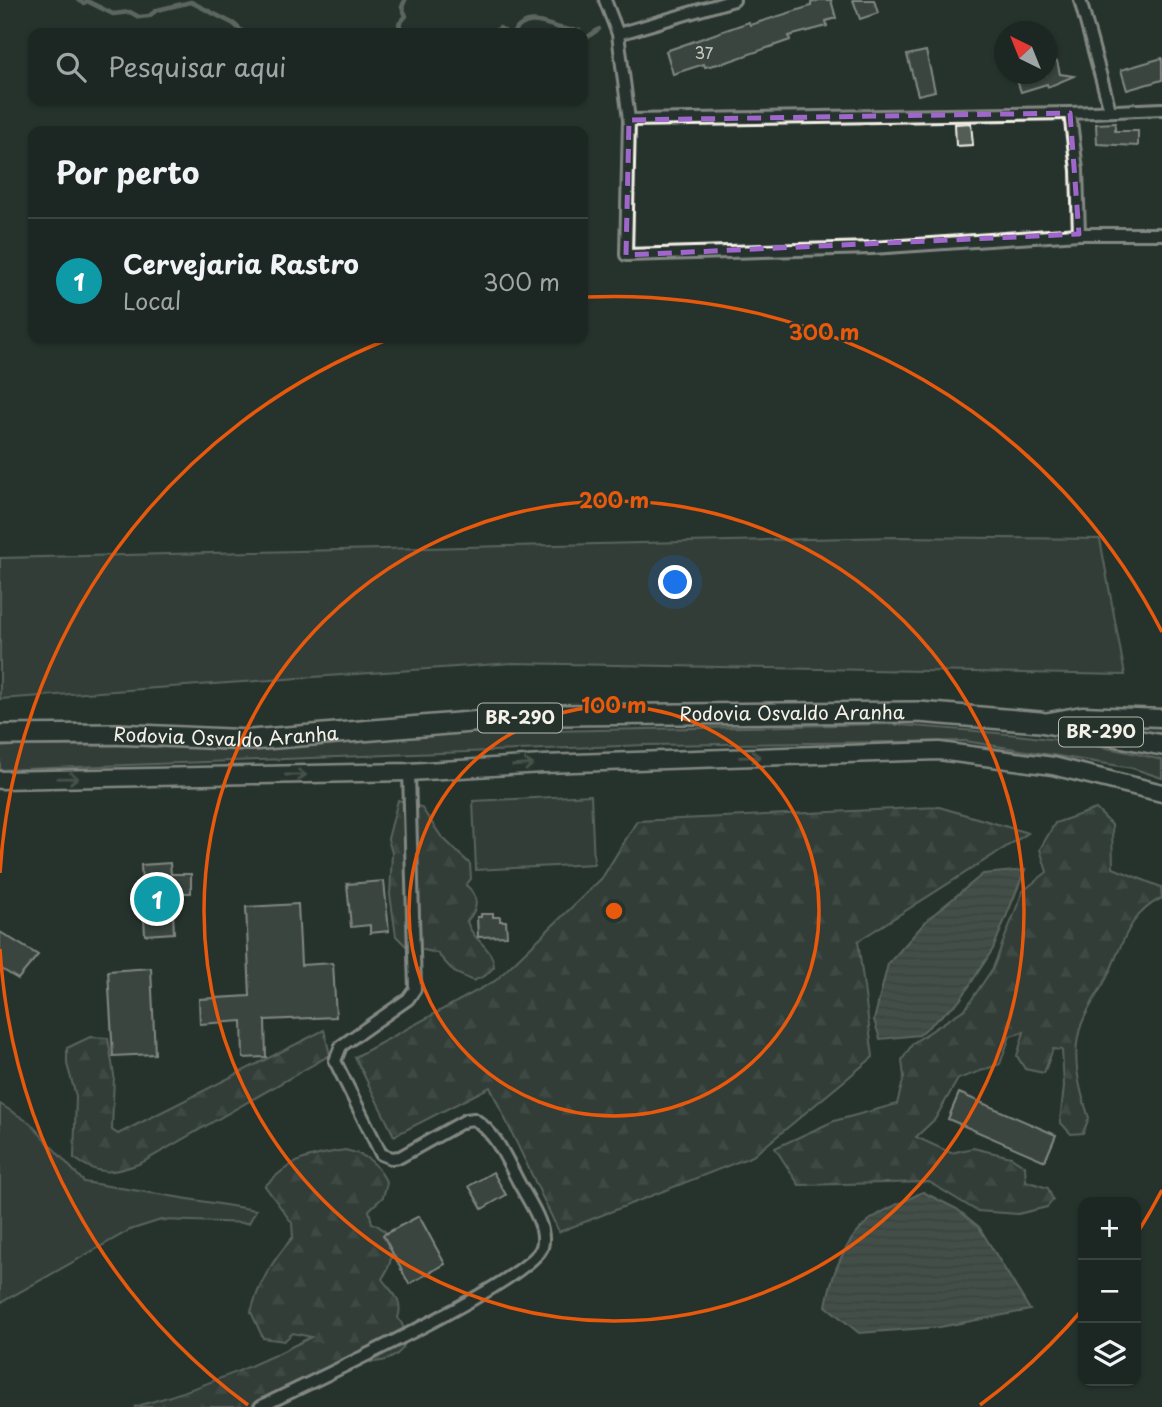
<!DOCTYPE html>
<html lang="pt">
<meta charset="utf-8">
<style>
body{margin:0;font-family:"Playpen Sans",sans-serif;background:#252e2a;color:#f1f3f6}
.controls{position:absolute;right:21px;bottom:21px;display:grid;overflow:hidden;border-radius:14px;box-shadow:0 2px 5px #0004}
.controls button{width:63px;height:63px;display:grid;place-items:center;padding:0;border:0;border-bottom:2px solid #3a4340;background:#1c2622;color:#f1f3f6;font:35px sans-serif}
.compass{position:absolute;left:994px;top:21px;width:63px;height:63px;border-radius:50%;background:#1c2622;box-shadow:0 2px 5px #0004;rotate:317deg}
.you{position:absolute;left:676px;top:583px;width:24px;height:24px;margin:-18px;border:5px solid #fff;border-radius:50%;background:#1a73e8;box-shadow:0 0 0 10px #1a73e833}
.badge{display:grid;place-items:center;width:46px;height:46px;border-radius:50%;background:#b45309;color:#fff;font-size:23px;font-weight:700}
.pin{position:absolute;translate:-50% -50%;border:4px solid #fff;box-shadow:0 2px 7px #0006}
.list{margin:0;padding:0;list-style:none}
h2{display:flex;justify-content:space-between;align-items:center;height:91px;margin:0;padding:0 28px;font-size:30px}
h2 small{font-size:23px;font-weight:400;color:#a0a5a5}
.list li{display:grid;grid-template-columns:46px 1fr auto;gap:21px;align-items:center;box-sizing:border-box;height:126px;padding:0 28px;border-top:2px solid #3a4340}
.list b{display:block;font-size:26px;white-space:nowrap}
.list p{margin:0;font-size:23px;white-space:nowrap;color:#a0a5a5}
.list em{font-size:23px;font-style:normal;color:#a0a5a5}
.icon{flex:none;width:38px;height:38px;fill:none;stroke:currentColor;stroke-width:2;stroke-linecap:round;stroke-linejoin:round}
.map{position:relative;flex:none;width:1162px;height:1407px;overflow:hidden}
.search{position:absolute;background:#1c2622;box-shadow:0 2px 5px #0004;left:28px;top:28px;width:560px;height:77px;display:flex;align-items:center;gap:18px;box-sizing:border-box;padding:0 24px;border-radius:14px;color:#a0a5a5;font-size:26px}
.panel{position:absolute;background:#1c2622;box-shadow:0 2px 5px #0004;left:28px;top:126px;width:560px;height:217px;border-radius:14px}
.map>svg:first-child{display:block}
.green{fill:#414b45;stroke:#9a9e96;stroke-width:2}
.forest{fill:url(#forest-firs);stroke:#9a9e96;stroke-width:2}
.water{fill:url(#water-rules);stroke:#9fa39b;stroke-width:2}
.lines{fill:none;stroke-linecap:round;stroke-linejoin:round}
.stream{stroke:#9fa39b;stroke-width:4.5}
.building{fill:#525c55;stroke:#f4f1e8;stroke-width:2}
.street-casing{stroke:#f4f1e8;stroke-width:16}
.secondary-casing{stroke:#f4f1e8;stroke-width:21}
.highway-casing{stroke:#f4f1e8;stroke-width:24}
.street{stroke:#26332d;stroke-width:10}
.secondary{stroke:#26332d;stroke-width:16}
.highway{stroke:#26332d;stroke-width:19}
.oneway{stroke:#6e766e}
.marked{fill:none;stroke:#9f67cb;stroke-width:5;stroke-dasharray:14 9;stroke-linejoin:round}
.ring{fill:none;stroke:#e8590c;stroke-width:3.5}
.labels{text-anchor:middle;stroke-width:5;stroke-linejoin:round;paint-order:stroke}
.number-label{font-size:16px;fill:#ccccc3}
.shield{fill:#26332d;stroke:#b6b8b0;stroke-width:2}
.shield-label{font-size:18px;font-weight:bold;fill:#f4f1e8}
.street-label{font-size:19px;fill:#f4f1e8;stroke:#26332d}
.centre{fill:#e8590c;stroke:#26332d;stroke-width:3.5}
.ring-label{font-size:21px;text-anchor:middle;font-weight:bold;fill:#e8590c;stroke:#26332d;stroke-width:5;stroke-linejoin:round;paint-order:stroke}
</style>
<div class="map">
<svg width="1162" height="1407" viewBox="0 0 1162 1407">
<defs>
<pattern id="forest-firs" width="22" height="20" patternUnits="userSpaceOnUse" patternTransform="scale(1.75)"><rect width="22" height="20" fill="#414b45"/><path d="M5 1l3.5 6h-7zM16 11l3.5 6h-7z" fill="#5d6560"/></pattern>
<pattern id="water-rules" width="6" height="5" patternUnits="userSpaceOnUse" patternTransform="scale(1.75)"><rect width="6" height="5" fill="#676f68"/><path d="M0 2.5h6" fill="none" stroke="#565a55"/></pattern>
</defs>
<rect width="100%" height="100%" fill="#26332d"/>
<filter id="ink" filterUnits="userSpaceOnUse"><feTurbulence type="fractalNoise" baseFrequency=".0143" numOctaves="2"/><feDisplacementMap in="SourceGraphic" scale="14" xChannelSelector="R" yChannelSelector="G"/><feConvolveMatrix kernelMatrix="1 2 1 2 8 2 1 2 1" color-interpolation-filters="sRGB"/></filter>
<g filter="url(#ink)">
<g class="green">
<polygon points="895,537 1100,539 1125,675 512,663 0,699 0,558"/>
<polygon points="1123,721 1162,723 1162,735 1136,729"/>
<path d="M886 724C979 731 1071 737 1162 760V778L1132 768 965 741 646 745 0 770V747L12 746 248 745 454 733Z"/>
<polygon points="591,795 594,864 476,870 473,801"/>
<polygon points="0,1104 30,1123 84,1182 256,1210 249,1223 161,1220 130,1230 0,1303"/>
</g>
<g class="forest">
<path d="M398 800 421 807 441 836 470 864 471 879 466 885C479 896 479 908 467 921 472 941 493 946 494 967L485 976 473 981 454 972 437 953 406 946 396 936 390 895 392 853 388 839Z"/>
<polygon points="939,807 1028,833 858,941 873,1057 753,1156 559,1232 490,1087 394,1136 355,1057 495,981 602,878 637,821"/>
<path d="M1096 809 1112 825 1113 868 1161 887 1162 898C1128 914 1123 944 1108 975 1100 991 1089 1006 1082 1023 1070 1054 1079 1088 1089 1118L1083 1133 1071 1134 1060 1122 1064 1086 1062 1050 1053 1049 1044 1073 1025 1069 1017 1056 1024 1032 1010 1036 1000 1064 958 1079 935 1119 916 1137 951 1153 973 1148 1011 1157 1025 1166 1026 1181 1048 1188 1053 1200 1047 1207 1018 1214 977 1211 929 1182 799 1185 775 1148 834 1121 897 1104 904 1077 902 1060 913 1043 966 1008 993 968 1023 891 1047 872 1040 849 1055 823Z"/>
<path d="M324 1030 330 1055 141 1163C113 1174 98 1176 74 1158L76 1096 67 1064V1048L90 1037 108 1038 114 1075 112 1130 118 1134Z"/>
<path d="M345 1150C368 1155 376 1162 387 1183L383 1197 369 1210 372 1223C397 1233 396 1258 382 1279 392 1293 404 1299 398 1318 422 1349 385 1370 356 1359L251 1407H134C196 1390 254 1367 311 1337L293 1333 284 1341 263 1338 251 1312C259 1282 273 1260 293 1237L292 1223 265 1186C293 1158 306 1157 345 1150Z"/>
</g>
<g class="water">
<polygon points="1025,870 993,949 960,1000 919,1035 880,1039 874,1020 888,964 928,919 983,874"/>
<path d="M923 1192 957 1209 979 1227 1030 1310 940 1327 859 1333 826 1306C831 1276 846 1235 874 1217 889 1207 907 1200 923 1192Z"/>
</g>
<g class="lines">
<g class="stream">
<polyline points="78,0 84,3 87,1 113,14 130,12 139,17 149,16 157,10 191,2 234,24 244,33"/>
<polyline points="403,33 399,24 406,16 402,7 405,0"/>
<polyline points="492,33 500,28 507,33"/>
<path d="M513 33C533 7 554 34 579 30L582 33"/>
<polyline points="583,35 586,38 599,29"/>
</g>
</g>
<g class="building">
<polygon points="819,0 831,0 836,18 826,21 827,26 789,36 790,40 727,62 705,67 704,64 673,74 666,51 749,22 750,25 811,6 811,3"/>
<polygon points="853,0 874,0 878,13 860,19"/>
<polygon points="926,51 935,91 918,95 907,55"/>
<polygon points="1162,58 1162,80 1127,90 1121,70"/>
<polygon points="1057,61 1060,74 1074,76 1048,87 1047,84 1021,92 1015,74 1046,74 1046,65"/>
<polygon points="971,123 973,145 956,146 955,124"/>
<polygon points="1115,123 1115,131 1138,131 1138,146 1097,144 1096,124"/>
<polygon points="170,863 171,874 191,874 191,893 172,893 174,933 145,935 141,865"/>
<polygon points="384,881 389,931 370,933 370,925 351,927 347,884"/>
<polygon points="298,904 301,965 333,963 336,1017 265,1020 266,1057 243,1058 242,1021 200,1024 199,999 250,996 246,907"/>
<polygon points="481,914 493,914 493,917 500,917 500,921 506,921 507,936 478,937 477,917 481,917"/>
<polygon points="0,932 38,955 18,979 0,968"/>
<polygon points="151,968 155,1054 113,1056 108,971"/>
<polygon points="959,1093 1056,1135 1045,1161 948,1119"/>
<polygon points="493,1172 506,1195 482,1209 469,1186"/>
<polygon points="419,1216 445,1264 409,1284 383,1235"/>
</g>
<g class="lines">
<defs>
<g id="street">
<polyline points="605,0 618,34 629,120"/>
<polyline points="1080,0 1110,110"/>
<polyline points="618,34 734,0"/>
<polyline points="1162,109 1070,113 1077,170 1079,234 1162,234"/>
<polyline points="1070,113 629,120 626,255 872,248 1079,234"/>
<path d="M260 1407C304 1385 531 1281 542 1247 548 1227 528 1200 519 1183 506 1159 497 1134 474 1119L466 1120 400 1157 391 1158 381 1154 335 1061 341 1046 408 999 415 989 409 772"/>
</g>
<g id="secondary">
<polyline points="1049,721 1082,715 1162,718"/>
<polyline points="0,780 409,772 543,764 939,751 1053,766 1162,793"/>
</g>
<g id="highway">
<path id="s1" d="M0 735 115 734 251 740 556 715 919 712 1040 722 1162 745"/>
</g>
</defs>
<use href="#street" class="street-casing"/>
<use href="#secondary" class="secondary-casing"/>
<use href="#highway" class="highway-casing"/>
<use href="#street" class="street"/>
<use href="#secondary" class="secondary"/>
<use href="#highway" class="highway"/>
</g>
<defs><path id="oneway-shaft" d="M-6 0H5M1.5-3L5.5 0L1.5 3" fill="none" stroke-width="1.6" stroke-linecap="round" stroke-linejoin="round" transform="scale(1.75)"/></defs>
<g class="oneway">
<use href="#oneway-shaft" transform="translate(750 757) rotate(-2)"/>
<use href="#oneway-shaft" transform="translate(523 765) rotate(-4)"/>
<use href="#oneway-shaft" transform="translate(296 775)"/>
<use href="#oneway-shaft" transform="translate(68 778) rotate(-1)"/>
</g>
</g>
<path d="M0 0H1162V1407H0ZM1070 113 1079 234 626 255 629 120Z" fill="#26332d" fill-opacity=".55" fill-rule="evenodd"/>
<path class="marked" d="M1070 113 1079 234 626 255 629 120Z"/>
<g class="ring">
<circle cx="614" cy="911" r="205"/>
<circle cx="614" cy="911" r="410"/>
<path d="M1162 1190A615 615 0 0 1 1138 1232M1082 1310A615 615 0 0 1 980 1405M248 1405A615 615 0 0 1 0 949M0 873A615 615 0 0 1 389 339M587 297A615 615 0 0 1 1162 632"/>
</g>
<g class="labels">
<g class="number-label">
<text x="704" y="59">37</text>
</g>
<g class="shield">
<rect x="478" y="703.5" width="84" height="29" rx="5"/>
<rect x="1059" y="717.5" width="84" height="29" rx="5"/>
</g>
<g class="shield-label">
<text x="520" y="724">BR-290</text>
<text x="1101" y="738">BR-290</text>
</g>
<g class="street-label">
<text dy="7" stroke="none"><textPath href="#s1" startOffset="793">Rodovia Osvaldo Aranha</textPath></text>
<text dy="7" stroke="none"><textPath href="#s1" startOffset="226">Rodovia Osvaldo Aranha</textPath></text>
</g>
</g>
<circle cx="614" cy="911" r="10" class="centre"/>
<g class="ring-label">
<text x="824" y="340">300 m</text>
<text x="614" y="508">200 m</text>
<text x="614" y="713">100 m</text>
</g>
</svg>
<div class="controls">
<button>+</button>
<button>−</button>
<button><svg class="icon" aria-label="layers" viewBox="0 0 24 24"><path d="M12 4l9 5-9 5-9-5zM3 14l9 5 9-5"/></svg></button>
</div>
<svg class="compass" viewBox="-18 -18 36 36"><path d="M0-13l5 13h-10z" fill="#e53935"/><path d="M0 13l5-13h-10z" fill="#a0a5a5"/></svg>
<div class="you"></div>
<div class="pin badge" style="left:157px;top:899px;background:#0f9aa8">1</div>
<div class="search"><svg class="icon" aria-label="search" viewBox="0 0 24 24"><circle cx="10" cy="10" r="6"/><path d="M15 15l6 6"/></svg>Pesquisar aqui</div>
<section class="panel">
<h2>Por perto<small></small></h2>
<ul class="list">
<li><span class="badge" style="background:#0f9aa8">1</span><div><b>Cervejaria Rastro</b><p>Local</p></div><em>300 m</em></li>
</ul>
</section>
</div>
